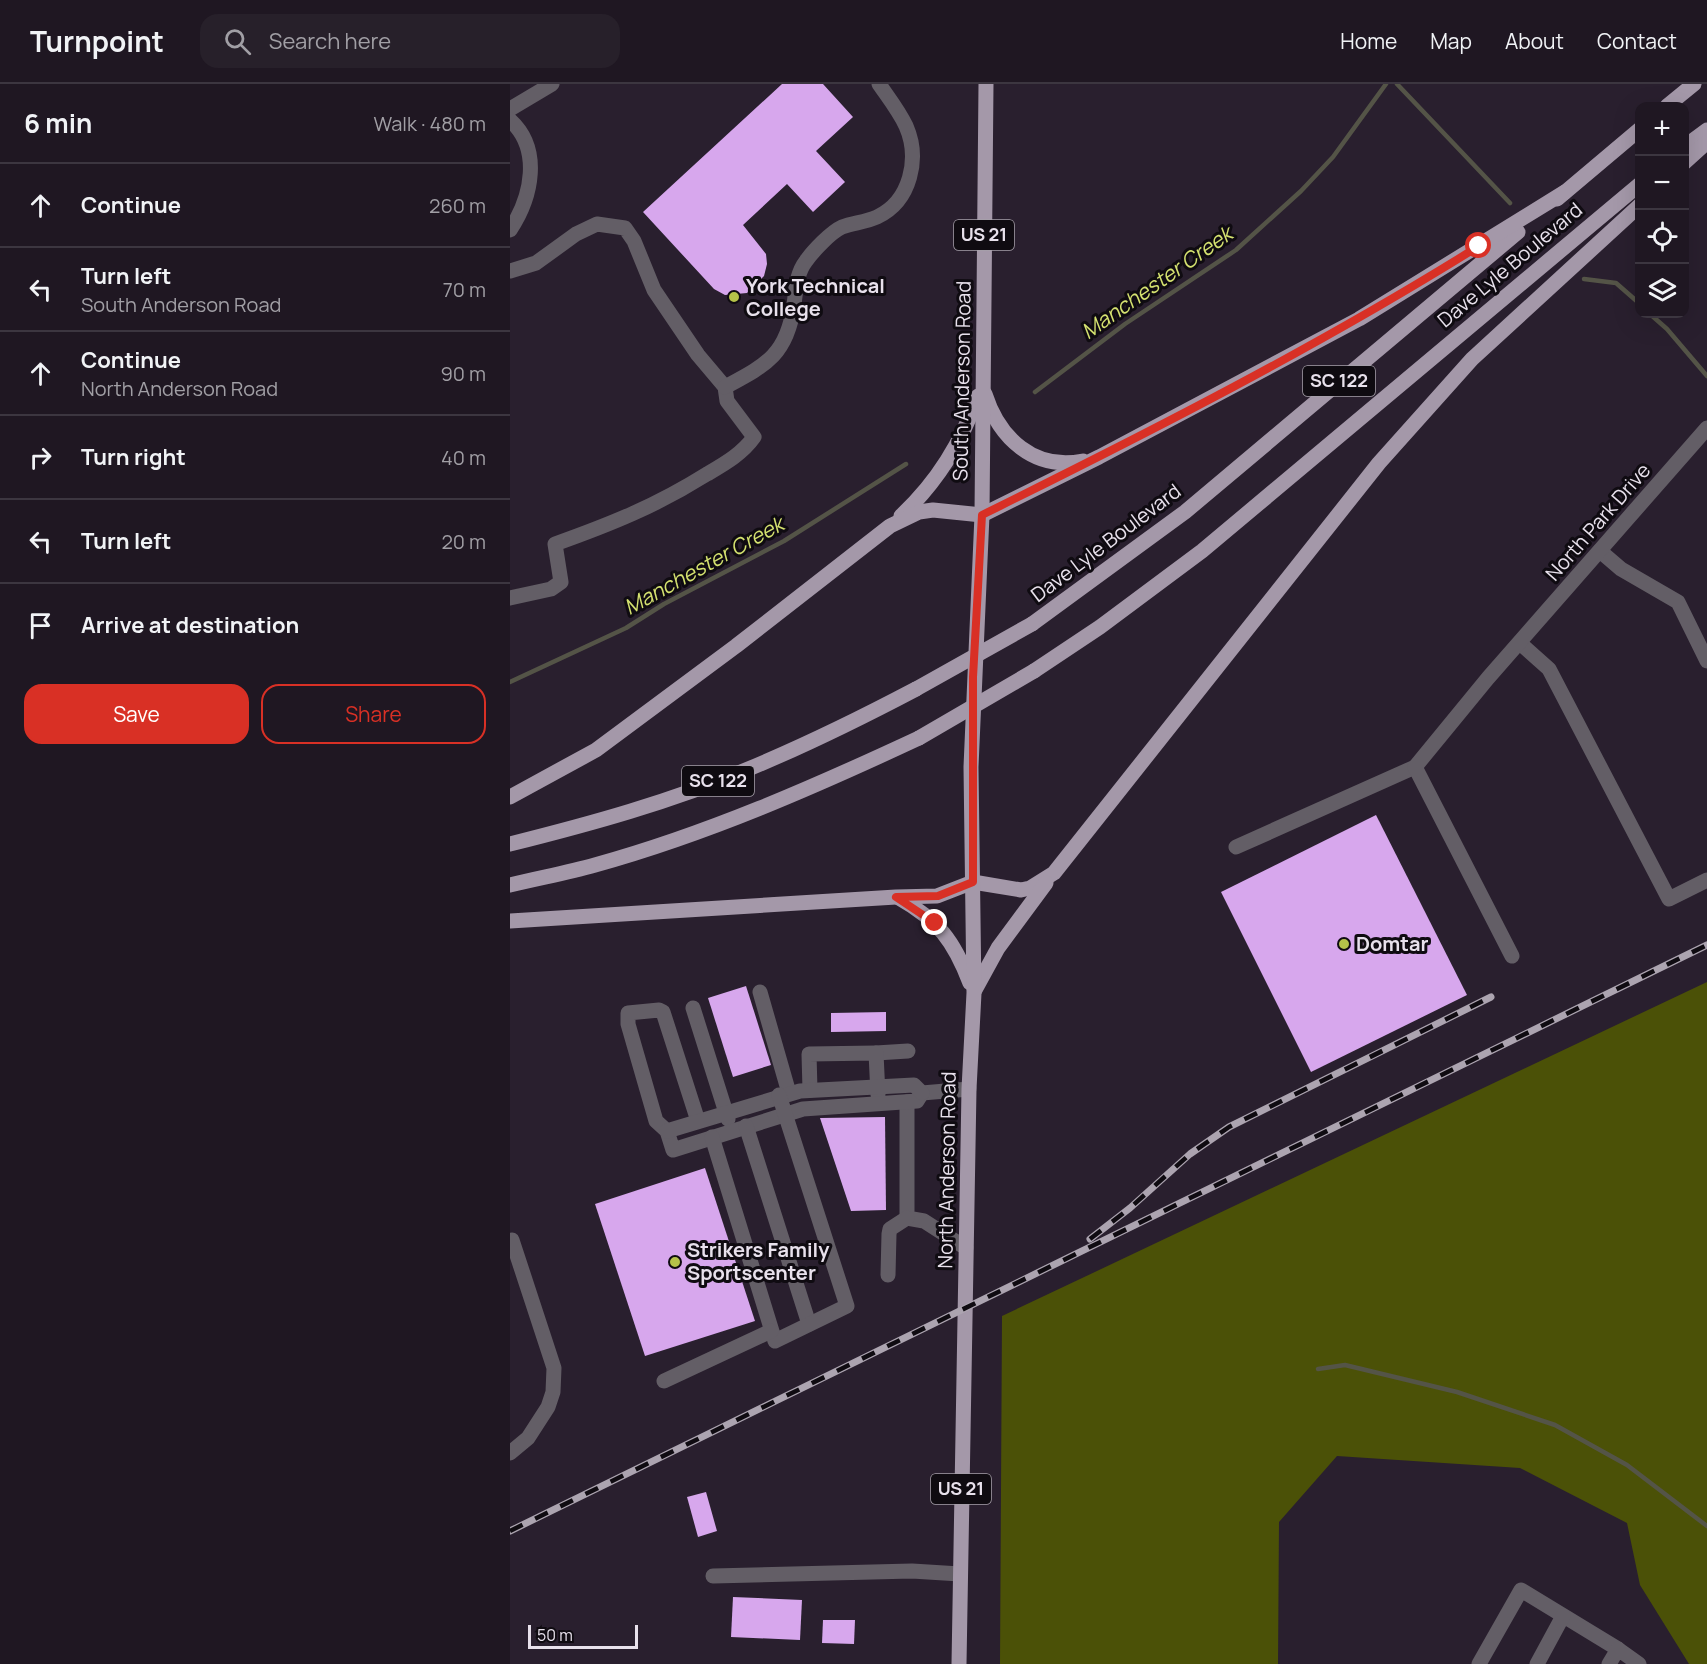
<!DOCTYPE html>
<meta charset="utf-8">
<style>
body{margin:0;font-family:Manrope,sans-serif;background:#27202a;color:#f1f3f6}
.controls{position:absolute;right:18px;top:18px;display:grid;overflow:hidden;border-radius:12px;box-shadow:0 6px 24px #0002}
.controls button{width:54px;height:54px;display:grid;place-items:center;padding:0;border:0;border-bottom:2px solid #3c3640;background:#1f1722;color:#f1f3f6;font:30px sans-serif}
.scale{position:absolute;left:18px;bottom:15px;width:110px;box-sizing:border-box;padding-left:6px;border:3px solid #e8e1ec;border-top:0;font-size:16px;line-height:21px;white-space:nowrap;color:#e8e1ec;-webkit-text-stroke:4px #0f0b11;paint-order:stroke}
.stop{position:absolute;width:18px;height:18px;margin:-14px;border:4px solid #d93025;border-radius:50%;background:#fff}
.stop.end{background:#d93025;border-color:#fff;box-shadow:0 2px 6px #0008}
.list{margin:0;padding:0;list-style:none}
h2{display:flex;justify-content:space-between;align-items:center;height:78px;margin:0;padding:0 24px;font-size:26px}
h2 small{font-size:20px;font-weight:400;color:#a19fa5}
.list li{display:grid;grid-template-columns:39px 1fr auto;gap:18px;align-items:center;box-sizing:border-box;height:84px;padding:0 24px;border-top:2px solid #3c3640}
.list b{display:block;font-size:22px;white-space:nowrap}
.list p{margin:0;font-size:20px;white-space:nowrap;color:#a19fa5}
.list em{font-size:20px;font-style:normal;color:#a19fa5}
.actions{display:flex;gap:12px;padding:18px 24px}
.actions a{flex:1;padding:14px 0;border:2px solid #d93025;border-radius:18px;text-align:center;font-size:21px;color:#d93025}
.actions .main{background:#d93025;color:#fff}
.icon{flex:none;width:33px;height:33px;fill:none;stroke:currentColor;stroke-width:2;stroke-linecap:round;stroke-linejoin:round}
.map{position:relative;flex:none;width:1197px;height:1580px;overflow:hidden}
header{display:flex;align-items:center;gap:36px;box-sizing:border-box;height:84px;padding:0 30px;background:#1f1722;border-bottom:2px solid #3c3640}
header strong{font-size:28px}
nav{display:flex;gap:33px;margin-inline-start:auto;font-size:21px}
.search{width:420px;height:54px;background:#27202a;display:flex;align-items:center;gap:15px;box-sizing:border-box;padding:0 21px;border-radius:18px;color:#a19fa5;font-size:22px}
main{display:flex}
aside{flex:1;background:#1f1722}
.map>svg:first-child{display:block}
.green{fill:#4b5107}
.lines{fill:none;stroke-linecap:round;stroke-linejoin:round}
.stream{stroke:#545447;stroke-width:4.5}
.building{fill:#d7a7ed}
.minor{stroke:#635e66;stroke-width:15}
.major{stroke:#a498a9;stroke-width:15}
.rail-casing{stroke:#aca4b0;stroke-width:7}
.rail{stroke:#0f0b11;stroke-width:4.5;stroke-dasharray:14;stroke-linecap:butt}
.major-bridge{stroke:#a498a9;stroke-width:15}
.route{stroke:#d93025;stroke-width:8}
.poi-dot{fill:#b5c249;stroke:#0f0b11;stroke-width:2}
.labels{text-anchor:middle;stroke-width:6;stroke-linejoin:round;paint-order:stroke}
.shield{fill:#0f0b11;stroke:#a7a1aa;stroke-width:1.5}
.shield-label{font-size:18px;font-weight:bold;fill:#e8e1ec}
.street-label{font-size:20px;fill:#e8e1ec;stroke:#0f0b11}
.poi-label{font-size:20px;font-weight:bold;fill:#e8e1ec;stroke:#0f0b11;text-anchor:start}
.water-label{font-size:21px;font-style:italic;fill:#d5e270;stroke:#0f0b11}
</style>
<header>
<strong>Turnpoint</strong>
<div class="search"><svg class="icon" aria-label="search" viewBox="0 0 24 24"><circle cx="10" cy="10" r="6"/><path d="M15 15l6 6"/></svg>Search here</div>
<nav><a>Home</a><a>Map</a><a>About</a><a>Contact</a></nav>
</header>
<main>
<aside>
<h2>6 min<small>Walk · 480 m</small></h2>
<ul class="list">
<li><svg class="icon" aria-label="ahead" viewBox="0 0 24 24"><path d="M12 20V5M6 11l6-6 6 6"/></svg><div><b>Continue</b></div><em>260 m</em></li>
<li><svg class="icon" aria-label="left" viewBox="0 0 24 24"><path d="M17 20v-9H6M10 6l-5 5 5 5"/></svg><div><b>Turn left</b><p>South Anderson Road</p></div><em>70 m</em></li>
<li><svg class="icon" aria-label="ahead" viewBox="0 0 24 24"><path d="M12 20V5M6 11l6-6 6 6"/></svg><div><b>Continue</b><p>North Anderson Road</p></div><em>90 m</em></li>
<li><svg class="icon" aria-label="right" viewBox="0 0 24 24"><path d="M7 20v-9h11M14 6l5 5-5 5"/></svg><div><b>Turn right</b></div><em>40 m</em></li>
<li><svg class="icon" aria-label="left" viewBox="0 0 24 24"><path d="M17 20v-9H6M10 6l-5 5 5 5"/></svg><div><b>Turn left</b></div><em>20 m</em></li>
<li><svg class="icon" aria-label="arrive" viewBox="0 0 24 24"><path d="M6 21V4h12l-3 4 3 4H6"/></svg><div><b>Arrive at destination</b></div></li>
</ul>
<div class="actions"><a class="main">Save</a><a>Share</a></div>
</aside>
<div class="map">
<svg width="1197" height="1580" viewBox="0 0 1197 1580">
<rect width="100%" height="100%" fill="#291f2e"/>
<polygon class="green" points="1197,898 1197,1580 1179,1580 1130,1501 1117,1439 1010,1384 827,1372 769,1438 768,1580 490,1580 492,1232"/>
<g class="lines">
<g class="stream">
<polyline points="887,0 1000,119"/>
<polyline points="1074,195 1106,199 1130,220"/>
<polyline points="1140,230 1157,245 1197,292"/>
<polyline points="525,308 615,240 726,166 791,107 823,73 876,0"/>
<polyline points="0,598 116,544 154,520 274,457 396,380"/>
<polyline points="808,1285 835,1281 947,1308 1045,1341 1117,1381 1197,1442"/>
</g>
</g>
<g class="building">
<polygon points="272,0 313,0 343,33 306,67 335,98 303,128 277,100 233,141 256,170 257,180 254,192 237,209 215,211 204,205 133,128"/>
<polygon points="866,731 957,911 801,988 711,808"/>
<polygon points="236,902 261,981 223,993 198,914"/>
<polygon points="376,928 376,947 321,948 321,929"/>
<polygon points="375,1033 376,1126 341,1127 310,1034"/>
<polygon points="195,1084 245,1237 135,1272 85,1120"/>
<polygon points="196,1408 207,1447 188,1453 177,1413"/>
<polygon points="223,1513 292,1516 290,1556 221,1553"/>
<polygon points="313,1536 345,1536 344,1560 312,1559"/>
</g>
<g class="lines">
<g class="minor">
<polyline points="0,25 42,0"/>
<path d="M0 36C32 65 22 113 0 146"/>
<path d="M0 187 26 179 66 150 87 140 115 144 124 157 144 206 188 271 215 303 217 317 244 353C232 370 214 380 197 390 146 422 101 440 45 460L51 498 41 505 0 514"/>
<path d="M215 303C256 281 277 271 284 221 286 206 286 190 296 177 303 167 321 148 332 143 343 139 356 138 367 133 401 117 410 74 396 42 389 27 378 13 369 0"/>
<polyline points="1090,467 1111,485 1168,518 1197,577"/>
<polyline points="1011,560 1039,585 1159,815 1197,796"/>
<polyline points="726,763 905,683"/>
<polyline points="1002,872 905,683 978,594 1197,344"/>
<polyline points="250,908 279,1009"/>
<polyline points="183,924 218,1035"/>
<polyline points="366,969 398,967"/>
<polyline points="300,1006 299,970 366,969 368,1011"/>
<polyline points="412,1009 459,1005"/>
<polyline points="397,1018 397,1134 414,1137 456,1164"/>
<polyline points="188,1037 153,928 149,926 118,929 118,940 146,1037 157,1047 163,1066 293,1025 407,1017 412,1009"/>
<polyline points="236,1042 299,1240"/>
<polyline points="157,1047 290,1007 404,1001 412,1009"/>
<polyline points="202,1053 265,1257 337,1222 269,1011"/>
<polyline points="378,1191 379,1150 380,1145 397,1134"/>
<polyline points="154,1297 261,1247"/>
<polyline points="0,1369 18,1354 38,1323 43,1308 44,1284 2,1156"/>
<polyline points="203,1492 402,1487 450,1490"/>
<polyline points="969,1580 1011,1506 1108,1565"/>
<polyline points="1027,1580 1053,1532"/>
<polyline points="1099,1580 1108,1565 1129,1580"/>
</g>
<g class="major">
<polyline points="1157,22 1184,0"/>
<polyline points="1174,63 1197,46"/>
<polyline points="1174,79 1197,58"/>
<polyline points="1047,115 1130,45"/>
<path d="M475 310C489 354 524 387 573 377"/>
<path d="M391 432C428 397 451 359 468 312"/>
<polyline points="522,540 675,428 1008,148"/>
<polyline points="524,587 590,543 692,467 1130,100"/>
<polyline points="0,713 86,666 226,562 380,442 409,428 423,426 472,431 589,373 849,235 1055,108"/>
<path d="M0 760C80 740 160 718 236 686 294 662 351 634 406 605"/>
<path d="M0 801C28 794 57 789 85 781 197 750 304 703 409 654"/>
<path d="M389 814C428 836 444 857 460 899"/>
<polyline points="0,837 386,813 427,812 463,798 511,806 520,804 544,789 869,379 962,275 1130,121"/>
<polyline points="465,906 488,864 536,799"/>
<polyline points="449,1580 459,1005 464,909 461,683 472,431 476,0"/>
</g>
<defs>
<g id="rail">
<polyline points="580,1155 620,1124 680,1070 719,1043 981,913"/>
<polyline points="0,1447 1197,861"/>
</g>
</defs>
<use href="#rail" class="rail-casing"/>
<use href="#rail" class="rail"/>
<g class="major-bridge">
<polyline points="406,605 522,540"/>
<polyline points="409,654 524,587"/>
</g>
</g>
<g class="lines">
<path class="route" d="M425 839 386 813 428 812 463 798V593L472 431C640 348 809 262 969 162"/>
</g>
<g class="poi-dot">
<circle cx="224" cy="213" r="6"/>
<circle cx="834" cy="860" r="6"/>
<circle cx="165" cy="1178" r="6"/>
</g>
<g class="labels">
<g class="shield">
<rect x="444" y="136" width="60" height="30" rx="4.5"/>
<rect x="793" y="282" width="72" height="30" rx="4.5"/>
<rect x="172" y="682" width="72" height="30" rx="4.5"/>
<rect x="421" y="1390" width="60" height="30" rx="4.5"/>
</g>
<g class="shield-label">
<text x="474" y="157">US 21</text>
<text x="829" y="303">SC 122</text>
<text x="208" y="703">SC 122</text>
<text x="451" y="1411">US 21</text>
</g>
<g class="street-label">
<text transform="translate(1000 181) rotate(-40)" y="7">Dave Lyle Boulevard</text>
<text transform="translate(452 297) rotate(-89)" y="7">South Anderson Road</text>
<text transform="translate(1088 438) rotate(-49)" y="7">North Park Drive</text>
<text transform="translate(596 459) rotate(-37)" y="7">Dave Lyle Boulevard</text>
<text transform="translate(437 1086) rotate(-89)" y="7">North Anderson Road</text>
</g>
<g class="poi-label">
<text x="236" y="209">York Technical<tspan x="236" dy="23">College</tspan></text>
<text x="846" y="867">Domtar</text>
<text x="177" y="1173">Strikers Family<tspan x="177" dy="23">Sportscenter</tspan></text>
</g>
<g class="water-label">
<text transform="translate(647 199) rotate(-35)" y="7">Manchester Creek</text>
<text transform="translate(194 482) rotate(-29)" y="7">Manchester Creek</text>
</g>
</g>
</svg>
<div class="controls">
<button>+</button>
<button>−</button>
<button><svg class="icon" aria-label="locate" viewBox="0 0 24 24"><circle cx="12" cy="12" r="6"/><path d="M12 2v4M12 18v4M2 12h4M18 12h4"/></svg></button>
<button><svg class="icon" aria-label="layers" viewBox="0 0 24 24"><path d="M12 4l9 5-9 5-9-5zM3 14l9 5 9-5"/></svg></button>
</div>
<div class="scale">50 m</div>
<div class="stop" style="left:969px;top:162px"></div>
<div class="stop end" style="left:425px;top:839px"></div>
</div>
</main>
